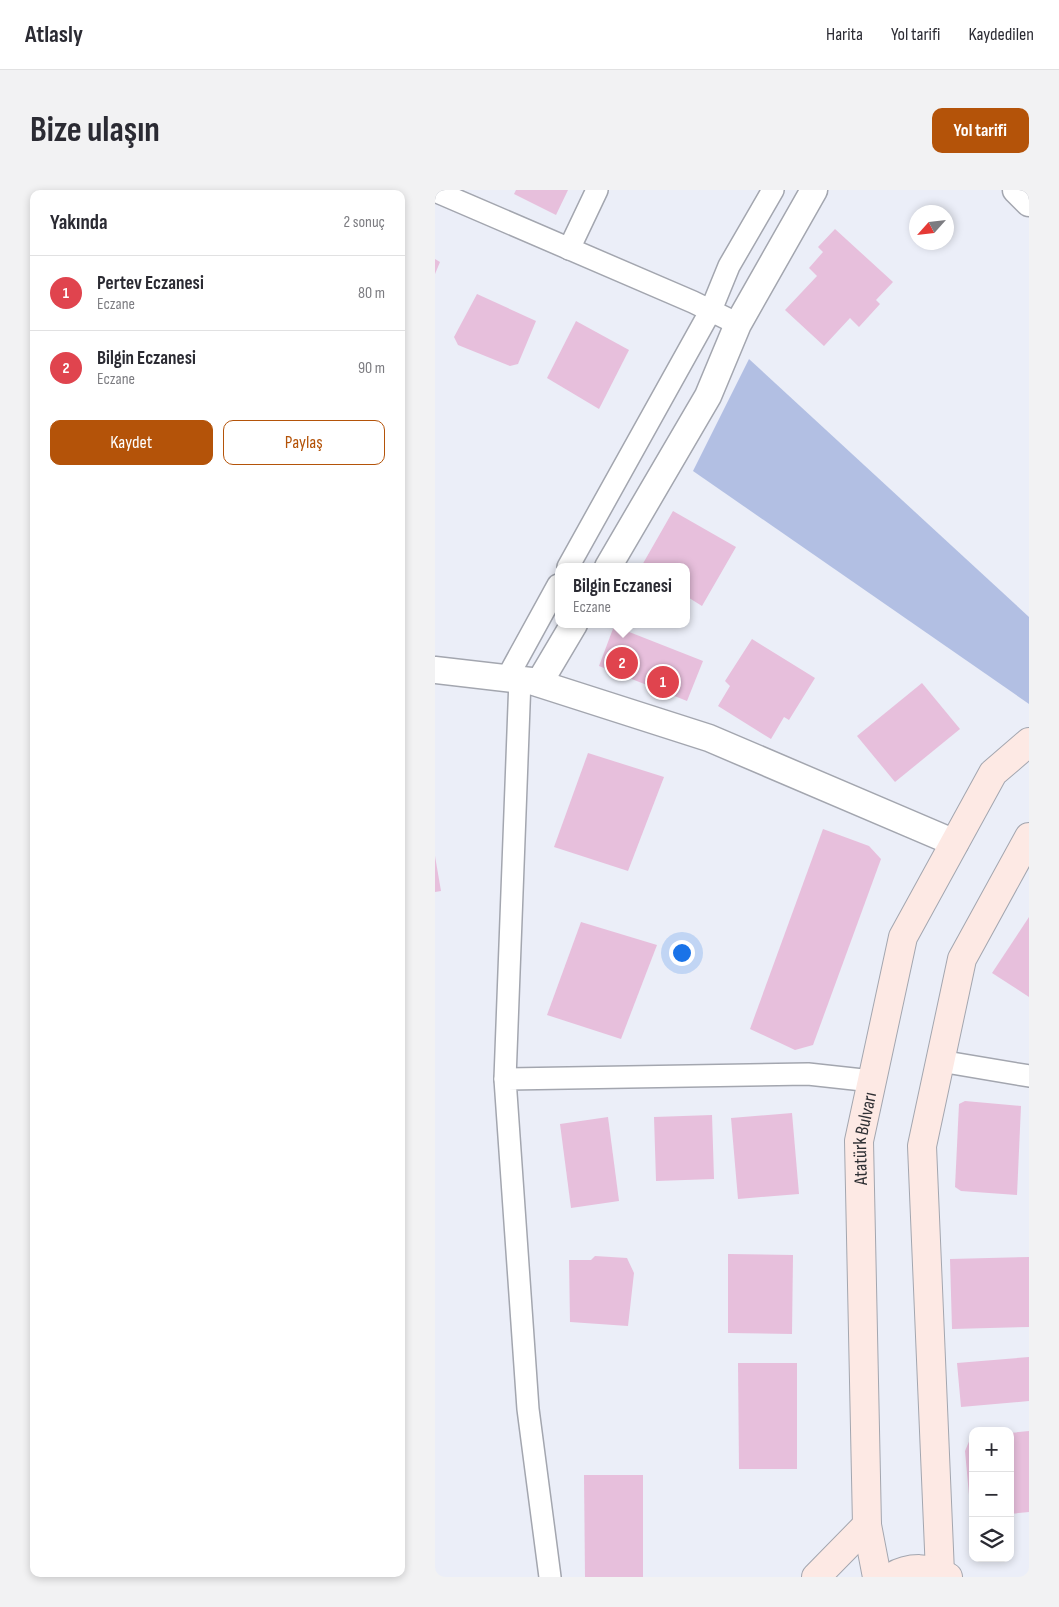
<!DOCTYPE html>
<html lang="tr">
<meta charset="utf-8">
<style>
body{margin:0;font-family:"Sofia Sans Condensed",sans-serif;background:#f2f2f3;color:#2b2b33}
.controls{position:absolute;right:15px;bottom:15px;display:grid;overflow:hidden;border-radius:10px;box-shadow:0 2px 8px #0003}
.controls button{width:45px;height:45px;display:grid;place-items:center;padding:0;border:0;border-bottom:1px solid #e1e1e2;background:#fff;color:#2b2b33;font:25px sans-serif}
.compass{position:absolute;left:474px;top:15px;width:45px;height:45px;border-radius:50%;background:#fff;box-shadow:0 2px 8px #0003;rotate:243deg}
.you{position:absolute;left:246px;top:762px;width:18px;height:18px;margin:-12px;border:4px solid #fff;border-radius:50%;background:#1a73e8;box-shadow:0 0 0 8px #1a73e833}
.badge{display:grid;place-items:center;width:32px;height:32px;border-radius:50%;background:#b45309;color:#fff;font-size:16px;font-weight:700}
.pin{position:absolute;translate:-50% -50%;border:2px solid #fff;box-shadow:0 1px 5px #0006}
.popup{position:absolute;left:120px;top:373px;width:135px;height:65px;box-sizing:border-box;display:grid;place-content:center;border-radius:10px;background:#fff;filter:drop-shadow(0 1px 4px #0005);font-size:16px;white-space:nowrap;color:#7c7c81}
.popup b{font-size:19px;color:#2b2b33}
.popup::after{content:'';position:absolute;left:50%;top:100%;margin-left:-10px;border:10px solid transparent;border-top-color:#fff}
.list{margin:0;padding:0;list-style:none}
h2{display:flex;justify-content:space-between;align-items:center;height:65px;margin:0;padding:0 20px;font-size:21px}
h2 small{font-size:16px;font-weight:400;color:#7c7c81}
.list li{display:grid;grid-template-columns:32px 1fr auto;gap:15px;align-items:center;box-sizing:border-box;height:75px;padding:0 20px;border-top:1px solid #e1e1e2}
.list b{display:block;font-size:19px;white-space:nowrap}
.list p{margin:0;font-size:16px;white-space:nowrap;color:#7c7c81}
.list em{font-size:16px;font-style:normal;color:#7c7c81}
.actions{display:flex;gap:10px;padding:15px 20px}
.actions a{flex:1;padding:11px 0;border:1px solid #b45309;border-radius:10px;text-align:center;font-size:18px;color:#b45309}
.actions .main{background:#b45309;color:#fff}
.icon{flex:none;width:28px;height:28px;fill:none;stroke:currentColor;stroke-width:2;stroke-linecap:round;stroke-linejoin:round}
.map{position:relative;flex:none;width:594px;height:1387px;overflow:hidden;border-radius:10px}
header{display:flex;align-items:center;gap:30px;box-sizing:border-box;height:70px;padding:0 25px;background:#fff;border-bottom:1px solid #e1e1e2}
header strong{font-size:24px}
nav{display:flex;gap:28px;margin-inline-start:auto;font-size:18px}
.intro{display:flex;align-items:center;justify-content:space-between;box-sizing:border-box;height:120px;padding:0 30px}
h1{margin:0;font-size:35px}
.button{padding:12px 22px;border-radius:10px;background:#b45309;color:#fff;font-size:18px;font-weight:700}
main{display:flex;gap:30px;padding:0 30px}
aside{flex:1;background:#fff;border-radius:10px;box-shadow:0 2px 8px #0003}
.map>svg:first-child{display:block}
.green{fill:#b2bfe3}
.building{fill:#e7bfdc}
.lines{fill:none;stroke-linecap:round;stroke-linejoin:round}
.minor-casing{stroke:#a3a6af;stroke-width:24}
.tertiary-casing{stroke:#a3a6af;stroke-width:29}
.secondary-casing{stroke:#a3a6af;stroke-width:30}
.minor{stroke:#fff;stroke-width:21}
.tertiary{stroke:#fff;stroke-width:26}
.secondary{stroke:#fde9e4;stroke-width:28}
.labels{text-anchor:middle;stroke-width:4.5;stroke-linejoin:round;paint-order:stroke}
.street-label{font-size:19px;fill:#2f3034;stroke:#fbfcfe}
</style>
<header>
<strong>Atlasly</strong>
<nav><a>Harita</a><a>Yol tarifi</a><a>Kaydedilen</a></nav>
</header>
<div class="intro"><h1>Bize ulaşın</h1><a class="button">Yol tarifi</a></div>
<main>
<aside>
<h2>Yakında<small>2 sonuç</small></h2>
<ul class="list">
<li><span class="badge" style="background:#e0444e">1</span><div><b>Pertev Eczanesi</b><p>Eczane</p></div><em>80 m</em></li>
<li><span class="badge" style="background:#e0444e">2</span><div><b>Bilgin Eczanesi</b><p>Eczane</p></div><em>90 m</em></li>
</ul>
<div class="actions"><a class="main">Kaydet</a><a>Paylaş</a></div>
</aside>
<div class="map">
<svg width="594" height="1387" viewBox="0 0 594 1387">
<rect width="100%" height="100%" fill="#ebeef8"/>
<polygon class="green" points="314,169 594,427 594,514 258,281"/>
<g class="building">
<polygon points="81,0 133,0 121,25 79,4"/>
<polygon points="400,39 458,92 441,110 445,114 424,137 415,128 389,156 350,120 382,86 374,78 388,62 383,57"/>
<polygon points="0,69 5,72 0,84"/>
<polygon points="42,104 101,131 83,174 75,176 23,155 19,147"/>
<polygon points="141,131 194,160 164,219 112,188"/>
<polygon points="238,321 301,357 267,416 251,406 251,377 206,377"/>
<polygon points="179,436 268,471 252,511 164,476"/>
<polygon points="317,449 380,488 354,530 349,527 336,549 283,516 295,496 290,491"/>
<polygon points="487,493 525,539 460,592 422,546"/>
<polygon points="153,563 229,587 193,681 119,657"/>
<polygon points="388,639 434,656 446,669 378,855 360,860 315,839"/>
<polygon points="0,666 6,701 0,702"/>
<polygon points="594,727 594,807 557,783"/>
<polygon points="146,732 222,755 186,849 112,825"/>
<polygon points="530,911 586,916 582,1005 526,1001 520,997 524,914"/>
<polygon points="357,923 364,1004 303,1009 296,928"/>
<polygon points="277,925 279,989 221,991 219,927"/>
<polygon points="173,927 184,1011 136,1018 125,934"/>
<polygon points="293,1064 358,1065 357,1144 293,1143"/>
<polygon points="160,1066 192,1068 199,1083 193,1136 135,1132 134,1070 156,1070"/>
<polygon points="594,1067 594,1137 517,1139 515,1069"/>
<polygon points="594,1167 594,1211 526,1217 522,1173"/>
<polygon points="303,1173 362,1173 362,1279 304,1279"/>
<polygon points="594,1241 594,1322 575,1324 575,1243"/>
<polygon points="538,1242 538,1314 534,1305 530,1261"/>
<polygon points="149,1285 208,1285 208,1387 150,1387"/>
</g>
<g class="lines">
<defs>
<g id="minor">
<polyline points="0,1 258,112 303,134"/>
<polyline points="134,59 162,0"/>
<polyline points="133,377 276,120 294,76 338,0"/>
<polyline points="72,488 123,395"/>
<polyline points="505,871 594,886"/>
<polyline points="70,889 85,489"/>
<polyline points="115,1387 93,1219 70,889 373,884 437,891"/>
</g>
<g id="tertiary">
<polyline points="581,0 594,13"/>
<polyline points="173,377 273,206 303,134 379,0"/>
<polyline points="0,480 96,491 274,548 520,653"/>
<polyline points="104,493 139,434"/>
</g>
<g id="secondary">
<polyline points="505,1383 487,956 527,769 594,647"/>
<polyline points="381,1387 432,1335"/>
<path id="s1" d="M442 1387 432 1335 424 951 468 747 558 583 594 552"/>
<path d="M456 1387C475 1376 495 1377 513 1387"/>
</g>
</defs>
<use href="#minor" class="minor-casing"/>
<use href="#tertiary" class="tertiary-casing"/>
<use href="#secondary" class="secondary-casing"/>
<use href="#minor" class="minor"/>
<use href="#tertiary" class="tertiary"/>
<use href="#secondary" class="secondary"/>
</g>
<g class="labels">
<g class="street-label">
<text dy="7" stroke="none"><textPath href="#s1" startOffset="440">Atatürk Bulvarı</textPath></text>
</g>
</g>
</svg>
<div class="controls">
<button>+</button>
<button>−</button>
<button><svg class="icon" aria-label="layers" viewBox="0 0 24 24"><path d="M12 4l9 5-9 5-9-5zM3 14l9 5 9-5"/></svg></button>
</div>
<svg class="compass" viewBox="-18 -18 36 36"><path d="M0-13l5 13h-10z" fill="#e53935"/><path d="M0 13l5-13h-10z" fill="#7c7c81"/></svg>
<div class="you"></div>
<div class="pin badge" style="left:228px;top:492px;background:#e0444e">1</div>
<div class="pin badge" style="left:187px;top:473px;background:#e0444e">2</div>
<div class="popup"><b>Bilgin Eczanesi</b>Eczane</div>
</div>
</main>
